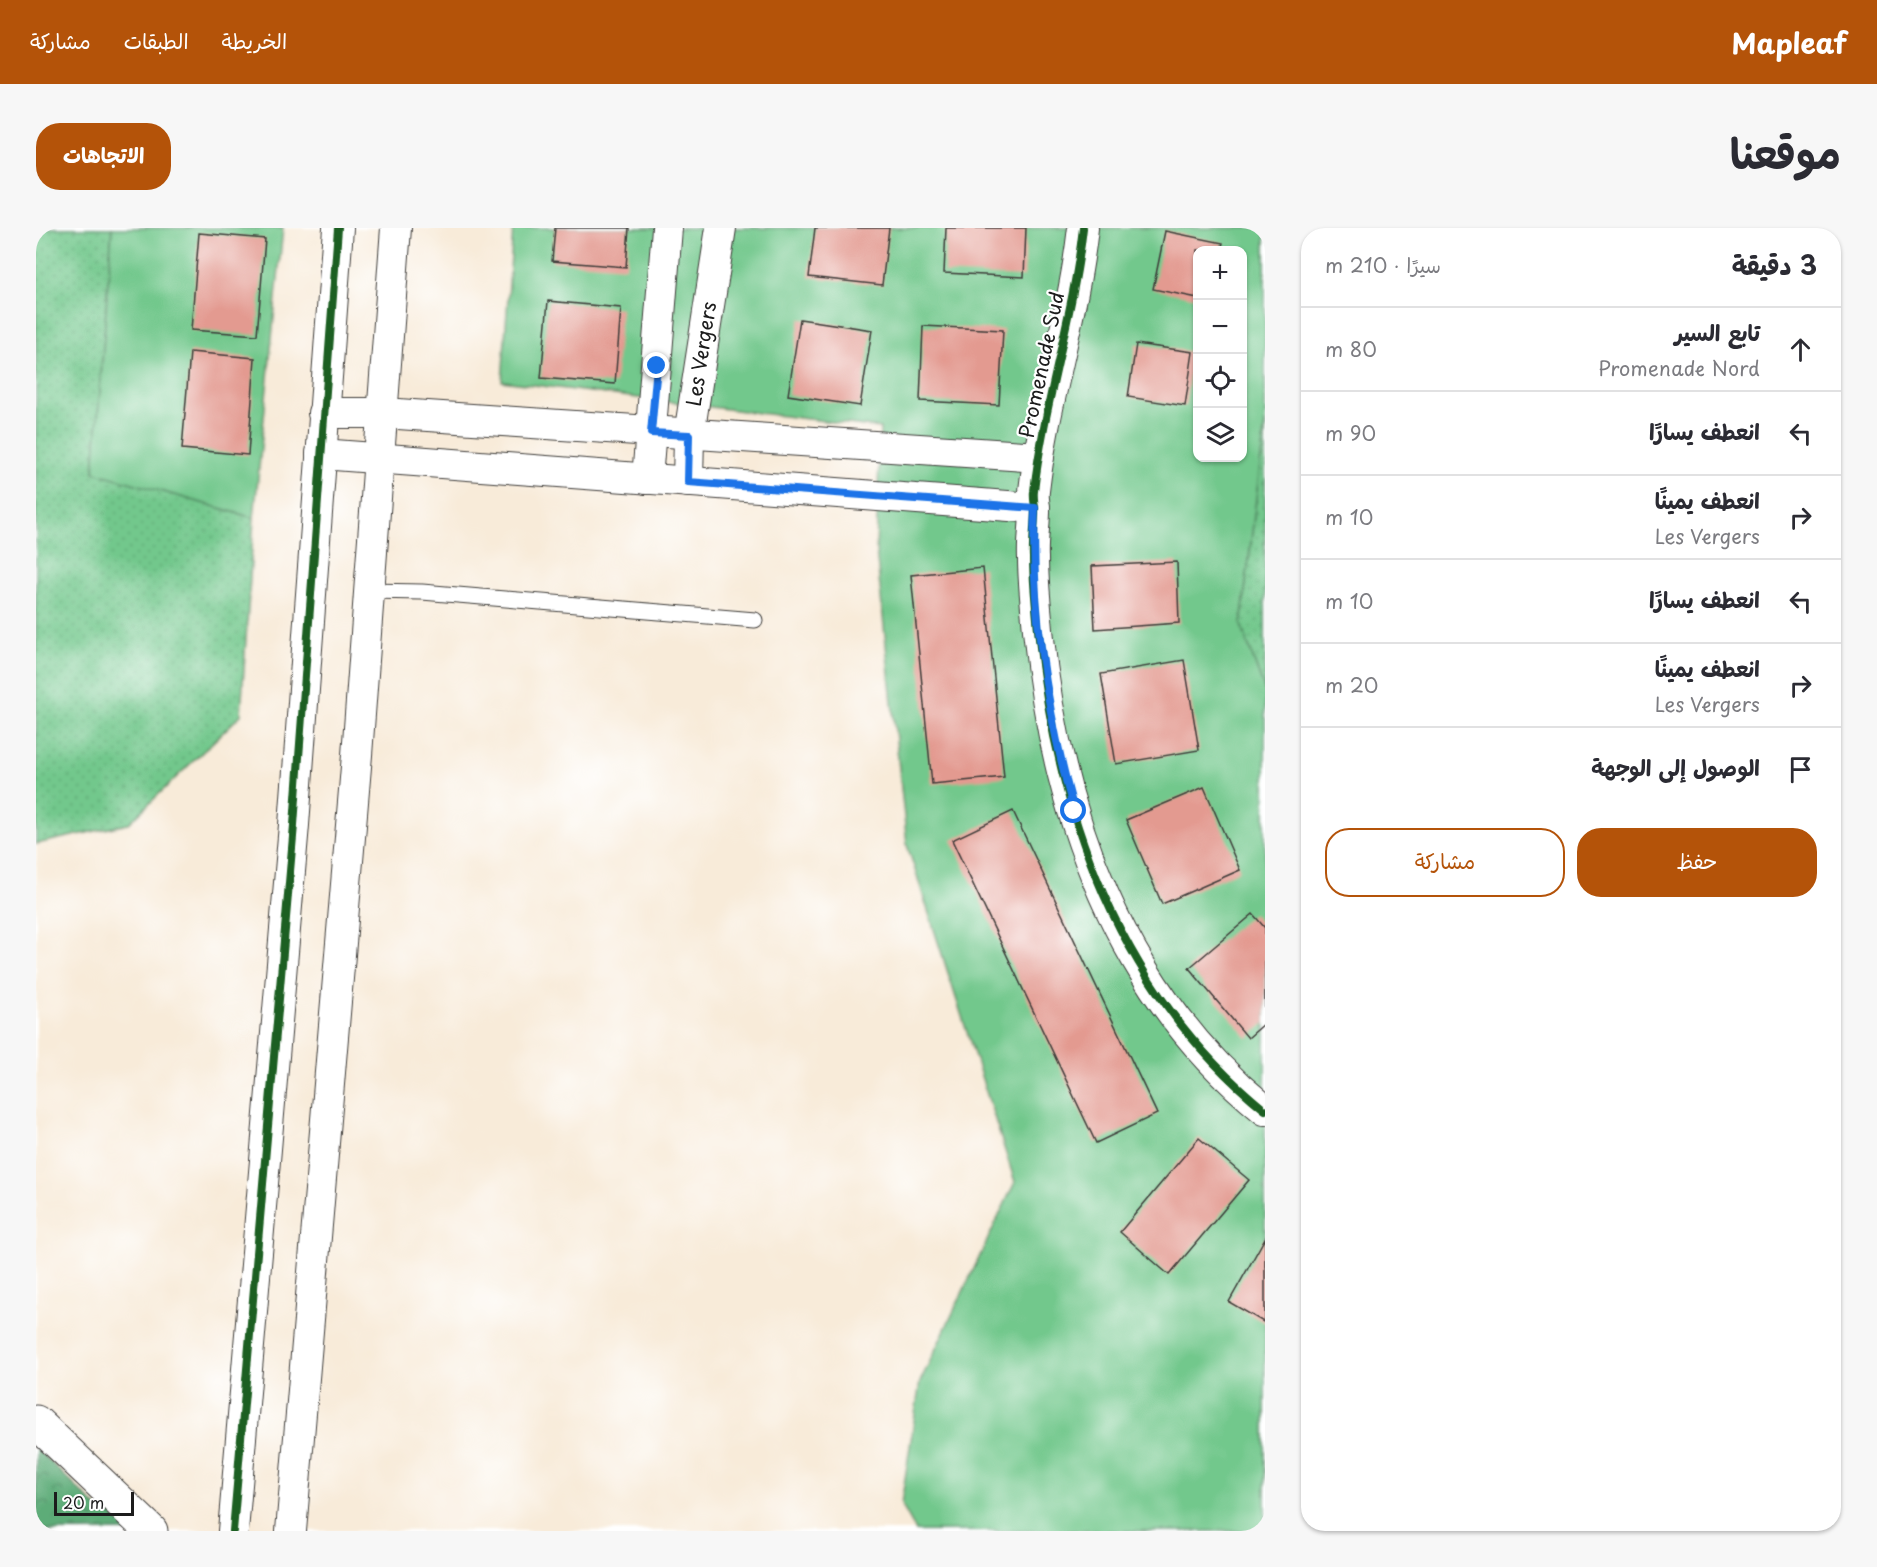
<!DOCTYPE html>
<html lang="ar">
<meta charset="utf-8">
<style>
body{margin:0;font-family:"Playpen Sans","Playpen Sans Arabic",sans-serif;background:#f7f7f7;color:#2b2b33;direction:rtl}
.controls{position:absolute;right:18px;top:18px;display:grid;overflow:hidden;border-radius:12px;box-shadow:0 2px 4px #0004}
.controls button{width:54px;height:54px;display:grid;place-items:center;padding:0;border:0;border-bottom:2px solid #e1e1e2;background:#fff;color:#2b2b33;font:30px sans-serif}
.scale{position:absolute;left:18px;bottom:15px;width:80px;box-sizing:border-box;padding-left:6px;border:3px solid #1c1c1c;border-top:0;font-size:16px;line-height:21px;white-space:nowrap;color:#1c1c1c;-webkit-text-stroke:4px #fff;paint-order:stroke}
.stop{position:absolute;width:18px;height:18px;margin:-14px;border:4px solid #1a73e8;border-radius:50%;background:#fff}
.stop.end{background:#1a73e8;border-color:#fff;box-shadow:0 2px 6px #0008}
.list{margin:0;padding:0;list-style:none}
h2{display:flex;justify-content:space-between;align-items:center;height:78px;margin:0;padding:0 24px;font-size:26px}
h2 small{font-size:20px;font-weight:400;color:#7c7c81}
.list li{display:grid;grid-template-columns:39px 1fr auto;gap:18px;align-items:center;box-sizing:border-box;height:84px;padding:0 24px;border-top:2px solid #e1e1e2}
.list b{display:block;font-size:22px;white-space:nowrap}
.list p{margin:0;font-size:20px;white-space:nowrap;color:#7c7c81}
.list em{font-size:20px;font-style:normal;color:#7c7c81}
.actions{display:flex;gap:12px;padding:18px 24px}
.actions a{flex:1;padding:14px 0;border:2px solid #b45309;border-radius:24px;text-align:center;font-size:21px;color:#b45309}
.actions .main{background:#b45309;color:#fff}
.icon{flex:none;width:33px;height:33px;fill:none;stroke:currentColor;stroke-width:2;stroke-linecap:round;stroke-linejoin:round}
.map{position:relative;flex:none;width:1229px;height:1303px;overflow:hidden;direction:ltr;border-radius:24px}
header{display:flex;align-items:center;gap:36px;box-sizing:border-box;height:84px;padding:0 30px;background:#b45309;color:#fff}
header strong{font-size:28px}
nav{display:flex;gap:33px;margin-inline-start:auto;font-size:21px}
.intro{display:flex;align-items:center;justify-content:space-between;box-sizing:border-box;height:144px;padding:0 36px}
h1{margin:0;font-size:42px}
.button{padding:15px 27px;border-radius:24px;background:#b45309;color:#fff;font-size:21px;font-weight:700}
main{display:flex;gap:36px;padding:0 36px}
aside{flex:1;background:#fff;border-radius:24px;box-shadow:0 2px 4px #0004}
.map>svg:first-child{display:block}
.grass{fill:url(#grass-dots);stroke:#477254;stroke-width:1.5}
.forest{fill:url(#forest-crowns);stroke:#3c644a;stroke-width:1.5}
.garden{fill:#72c88c;stroke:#477254;stroke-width:1.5;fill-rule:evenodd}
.building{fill:#e39a90}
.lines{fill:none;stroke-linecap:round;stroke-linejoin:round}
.service-casing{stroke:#3d3b38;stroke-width:17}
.minor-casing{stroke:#3d3b38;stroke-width:32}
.tertiary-casing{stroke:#3d3b38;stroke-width:35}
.service{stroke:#fff;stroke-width:15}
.minor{stroke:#fff;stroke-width:30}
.tertiary{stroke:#fff;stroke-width:33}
.cycleway-casing{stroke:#fff;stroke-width:11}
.cycleway{stroke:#1b5e20;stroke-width:8}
.route{stroke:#1a73e8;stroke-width:8}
.labels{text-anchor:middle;stroke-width:4.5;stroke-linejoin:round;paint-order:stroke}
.street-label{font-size:20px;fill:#1c1c1c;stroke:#fff}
</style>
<header>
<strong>Mapleaf</strong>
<nav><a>الخريطة</a><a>الطبقات</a><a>مشاركة</a></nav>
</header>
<div class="intro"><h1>موقعنا</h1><a class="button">الاتجاهات</a></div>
<main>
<aside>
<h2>3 دقيقة<small>سيرًا · 210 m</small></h2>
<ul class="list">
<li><svg class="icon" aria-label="ahead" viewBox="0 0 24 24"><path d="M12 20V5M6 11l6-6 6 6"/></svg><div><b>تابع السير</b><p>Promenade Nord</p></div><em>80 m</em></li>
<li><svg class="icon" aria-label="left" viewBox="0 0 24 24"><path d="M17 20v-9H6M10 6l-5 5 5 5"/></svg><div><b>انعطف يسارًا</b></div><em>90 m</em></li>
<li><svg class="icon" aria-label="right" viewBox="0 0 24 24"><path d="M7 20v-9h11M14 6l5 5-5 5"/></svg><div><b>انعطف يمينًا</b><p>Les Vergers</p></div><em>10 m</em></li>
<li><svg class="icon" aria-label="left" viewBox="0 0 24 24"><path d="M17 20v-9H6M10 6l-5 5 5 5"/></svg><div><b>انعطف يسارًا</b></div><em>10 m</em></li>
<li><svg class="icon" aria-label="right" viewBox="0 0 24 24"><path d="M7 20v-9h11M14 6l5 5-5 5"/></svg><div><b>انعطف يمينًا</b><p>Les Vergers</p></div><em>20 m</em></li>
<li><svg class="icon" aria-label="arrive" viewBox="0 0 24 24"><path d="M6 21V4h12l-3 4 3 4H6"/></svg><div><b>الوصول إلى الوجهة</b></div></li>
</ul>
<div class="actions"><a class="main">حفظ</a><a>مشاركة</a></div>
</aside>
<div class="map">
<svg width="1229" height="1303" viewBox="0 0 1229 1303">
<defs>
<pattern id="grass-dots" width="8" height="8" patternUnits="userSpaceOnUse" patternTransform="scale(1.5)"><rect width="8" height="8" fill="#72c88c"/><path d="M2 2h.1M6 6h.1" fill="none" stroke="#62ab78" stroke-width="1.8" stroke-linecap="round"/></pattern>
<pattern id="forest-crowns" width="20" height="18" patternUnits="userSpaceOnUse" patternTransform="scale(1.5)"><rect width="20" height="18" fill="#5dac78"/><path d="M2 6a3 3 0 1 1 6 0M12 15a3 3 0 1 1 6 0" fill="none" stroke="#4c8b62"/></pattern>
</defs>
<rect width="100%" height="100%" fill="#fff"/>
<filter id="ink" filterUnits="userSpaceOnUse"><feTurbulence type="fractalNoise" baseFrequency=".0167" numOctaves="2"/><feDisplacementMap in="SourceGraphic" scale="12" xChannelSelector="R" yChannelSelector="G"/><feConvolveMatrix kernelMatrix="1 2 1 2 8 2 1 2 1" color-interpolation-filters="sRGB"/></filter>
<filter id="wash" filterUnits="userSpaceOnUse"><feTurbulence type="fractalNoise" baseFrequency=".008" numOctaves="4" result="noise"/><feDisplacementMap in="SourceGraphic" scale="24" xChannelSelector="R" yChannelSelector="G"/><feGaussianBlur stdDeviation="1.35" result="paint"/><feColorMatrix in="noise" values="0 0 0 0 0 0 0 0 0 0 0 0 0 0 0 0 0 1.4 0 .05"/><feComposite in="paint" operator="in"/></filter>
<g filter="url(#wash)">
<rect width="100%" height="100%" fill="#f8ebd9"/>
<g class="grass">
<polygon points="0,0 76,0 58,243 218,290 205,487 92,596 0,616"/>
<polygon points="1229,195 1229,464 1205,397"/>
</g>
<polygon class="forest" points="0,1220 60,1278 107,1303 0,1303"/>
<g class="garden">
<polygon points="76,0 247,0 218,290 58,244"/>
<path d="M477 0H1229V195L1205 397 1229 464V1303H880L865 1276 884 1154 979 954 871 617 840 322 844 200 466 153ZM1162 22H1206V230H1162Z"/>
</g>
<g id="blocks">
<g class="building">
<polygon points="519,0 593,0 590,39 516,33"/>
<polygon points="779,0 853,0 846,57 773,49"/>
<polygon points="910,0 990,0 988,49 908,45"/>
<polygon points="1129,3 1187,15 1185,22 1162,22 1162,70 1117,61"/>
<polygon points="163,5 229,11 221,107 155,102"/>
<polygon points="512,73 585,80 579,156 505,150"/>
<polygon points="764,91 836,102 824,178 752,167"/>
<polygon points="887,98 967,102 963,177 884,173"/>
<polygon points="1100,116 1157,124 1149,178 1092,169"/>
<polygon points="154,124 219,130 212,227 146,221"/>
<polygon points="1141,334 1143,395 1059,401 1056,338"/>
<polygon points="947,340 968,549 896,556 875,347"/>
<polygon points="1148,432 1163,522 1080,536 1065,446"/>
<polygon points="1168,559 1204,642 1126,676 1090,592"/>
<polygon points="977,583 1121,886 1060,915 916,612"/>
<polygon points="1217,686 1229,700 1229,795 1212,810 1153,740"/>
<polygon points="1163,910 1213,952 1133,1047 1084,1004"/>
<polygon points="1229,1010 1229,1095 1193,1074"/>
</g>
</g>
</g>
<g filter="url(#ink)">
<use href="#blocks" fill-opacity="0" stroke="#3d3b38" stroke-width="1.5"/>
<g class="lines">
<defs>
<polyline id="service" points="333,363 386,364 719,392"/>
<g id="minor">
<path d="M1047 0C1037 89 1008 175 998 263 997 270 999 276 999 282 999 298 996 314 997 330 997 354 1000 378 1002 402 1020 584 1083 764 1229 882"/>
<polyline points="287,185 347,185 1003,229"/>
<polyline points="285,226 999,280"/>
<polyline points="611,251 631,0"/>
<path id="s1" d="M652 254 653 207 685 0"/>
<polyline points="197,1303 258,597 302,0"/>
<polyline points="255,1303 321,527 360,0"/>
</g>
<polyline id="tertiary" points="0,1194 115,1303"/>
</defs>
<use href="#service" class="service-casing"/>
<use href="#minor" class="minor-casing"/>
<use href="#tertiary" class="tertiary-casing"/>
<use href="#service" class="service"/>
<use href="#minor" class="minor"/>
<use href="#tertiary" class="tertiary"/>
<defs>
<g id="cycleway">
<path d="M1047 0C1037 89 1008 175 998 263 997 270 999 276 999 282 999 298 996 314 997 330 997 354 1000 378 1002 402 1020 584 1083 764 1229 882"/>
<polyline points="197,1303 258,597 302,0"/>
</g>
</defs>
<use href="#cycleway" class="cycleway-casing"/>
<use href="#cycleway" class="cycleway"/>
</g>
</g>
<g class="lines" filter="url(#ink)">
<path class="route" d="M621 138 615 205 653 207 652 254 999 280C994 383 1011 484 1038 583"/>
</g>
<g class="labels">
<g class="street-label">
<text dy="7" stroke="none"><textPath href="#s1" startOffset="129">Les Vergers</textPath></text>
<text transform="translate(1006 137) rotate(-78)" y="7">Promenade Sud</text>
</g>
</g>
</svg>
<div class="controls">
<button>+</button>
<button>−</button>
<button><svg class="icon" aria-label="locate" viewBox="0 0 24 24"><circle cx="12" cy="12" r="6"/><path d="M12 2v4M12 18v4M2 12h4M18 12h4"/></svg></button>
<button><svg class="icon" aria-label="layers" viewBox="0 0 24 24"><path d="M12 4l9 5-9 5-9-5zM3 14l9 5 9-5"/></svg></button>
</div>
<div class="scale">20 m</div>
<div class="stop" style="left:1038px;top:583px"></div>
<div class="stop end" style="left:621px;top:138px"></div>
</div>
</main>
